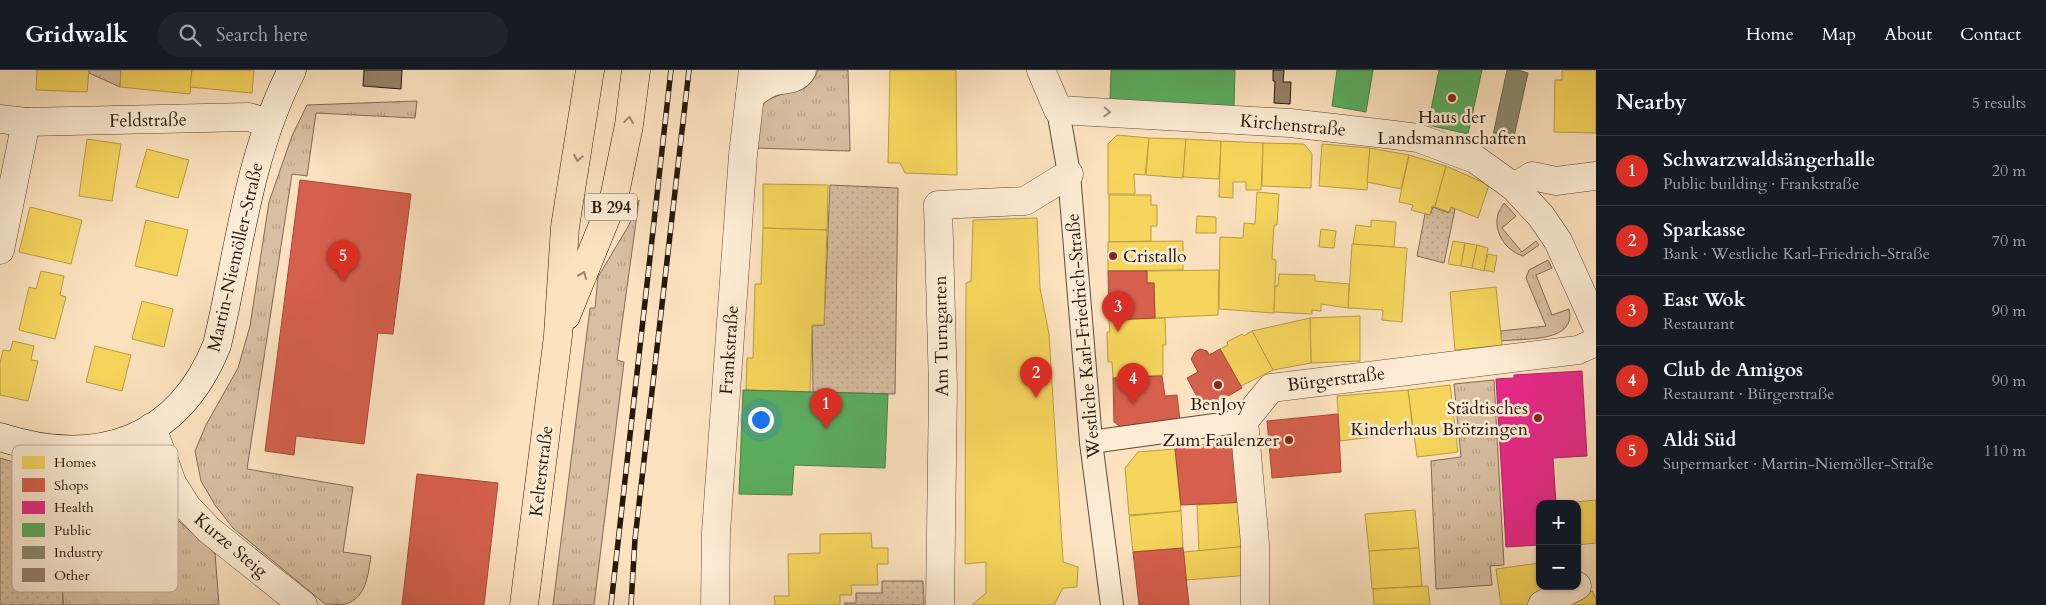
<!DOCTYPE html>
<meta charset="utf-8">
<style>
body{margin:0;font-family:Cardo,serif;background:#20242c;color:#f1f3f6}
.controls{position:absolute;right:15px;bottom:15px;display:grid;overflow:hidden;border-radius:10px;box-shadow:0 1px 4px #0004}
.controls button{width:45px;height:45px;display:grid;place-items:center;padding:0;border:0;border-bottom:1px solid #363941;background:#171b24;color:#f1f3f6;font:25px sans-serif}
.you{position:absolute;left:760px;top:349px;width:18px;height:18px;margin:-12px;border:4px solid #fff;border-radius:50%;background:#1a73e8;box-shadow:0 0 0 8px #1a73e833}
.badge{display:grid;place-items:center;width:32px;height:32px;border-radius:50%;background:#d93025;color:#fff;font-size:16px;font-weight:700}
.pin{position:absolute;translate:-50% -41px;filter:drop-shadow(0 1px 2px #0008)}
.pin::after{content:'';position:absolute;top:26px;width:18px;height:15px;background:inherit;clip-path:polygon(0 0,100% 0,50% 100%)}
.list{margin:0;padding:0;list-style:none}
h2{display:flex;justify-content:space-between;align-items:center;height:65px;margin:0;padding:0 20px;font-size:21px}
h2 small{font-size:16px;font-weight:400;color:#9ea1a6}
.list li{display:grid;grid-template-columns:32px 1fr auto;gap:15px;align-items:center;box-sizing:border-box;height:70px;padding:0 20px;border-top:1px solid #363941}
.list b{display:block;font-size:19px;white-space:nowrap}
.list p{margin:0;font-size:16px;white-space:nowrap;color:#9ea1a6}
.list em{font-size:16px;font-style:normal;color:#9ea1a6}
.icon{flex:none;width:28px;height:28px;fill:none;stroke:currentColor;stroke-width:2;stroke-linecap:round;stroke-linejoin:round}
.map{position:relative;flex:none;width:1596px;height:535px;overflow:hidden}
header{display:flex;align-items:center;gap:30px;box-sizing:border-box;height:70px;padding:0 25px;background:#171b24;border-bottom:1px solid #363941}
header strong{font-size:24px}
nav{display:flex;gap:28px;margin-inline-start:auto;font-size:18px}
.search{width:350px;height:45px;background:#20242c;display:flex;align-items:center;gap:12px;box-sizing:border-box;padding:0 18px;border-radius:28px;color:#9ea1a6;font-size:19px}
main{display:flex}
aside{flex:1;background:#171b24}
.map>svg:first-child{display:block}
.grass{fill:url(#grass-tufts);stroke:#806b57}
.garden{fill:url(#garden-dots);stroke:#806b57}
.homes{fill:#f6d55c;stroke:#b89c44}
.shops{fill:#d6604d;stroke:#a24a3a}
.health{fill:#e7298a;stroke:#ae2464}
.public{fill:#5aae61;stroke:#4b8148}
.industry{fill:#8c8c6e;stroke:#6e6951}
.building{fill:#96816a;stroke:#28170d}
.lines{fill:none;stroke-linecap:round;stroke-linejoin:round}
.pedestrian-casing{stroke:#5d4a3a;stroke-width:24}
.minor-casing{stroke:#5d4a3a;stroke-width:29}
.secondary-casing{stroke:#28170d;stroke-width:29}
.primary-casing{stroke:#28170d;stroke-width:29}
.pedestrian{stroke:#fdecd5;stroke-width:22}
.minor{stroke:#fdecd5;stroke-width:28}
.secondary{stroke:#fdecd5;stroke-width:28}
.primary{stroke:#fce2bf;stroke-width:28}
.rail-casing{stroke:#28170d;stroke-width:5.5}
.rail{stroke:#fdecd5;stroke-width:4;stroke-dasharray:11;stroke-linecap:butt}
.oneway{stroke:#9d8c7b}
.oneway2{stroke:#9d876f}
.poi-dot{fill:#8f2418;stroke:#fdecd5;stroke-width:2}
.labels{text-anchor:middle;stroke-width:5;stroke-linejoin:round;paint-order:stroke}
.shield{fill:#fdecd5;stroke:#685749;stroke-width:1}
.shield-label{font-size:16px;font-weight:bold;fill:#28170d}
.poi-label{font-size:18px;fill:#28170d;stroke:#fdecd5}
.street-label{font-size:18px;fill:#28170d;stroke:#fdecd5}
.key{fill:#fdecd5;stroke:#bdac99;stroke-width:1}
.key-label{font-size:14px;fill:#28170d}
</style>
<header>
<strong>Gridwalk</strong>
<div class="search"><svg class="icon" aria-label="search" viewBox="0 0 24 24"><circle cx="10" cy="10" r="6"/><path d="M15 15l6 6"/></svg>Search here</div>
<nav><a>Home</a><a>Map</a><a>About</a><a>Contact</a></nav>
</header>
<main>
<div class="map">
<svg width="1596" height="535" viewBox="0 0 1596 535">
<defs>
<pattern id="grass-tufts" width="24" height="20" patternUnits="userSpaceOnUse" patternTransform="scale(1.25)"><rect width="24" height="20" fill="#d8bfa1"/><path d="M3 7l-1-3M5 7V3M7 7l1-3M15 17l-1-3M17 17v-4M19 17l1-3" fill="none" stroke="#b9a389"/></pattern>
<pattern id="garden-dots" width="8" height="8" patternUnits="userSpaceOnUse" patternTransform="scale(1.25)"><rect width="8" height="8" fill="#d8bfa1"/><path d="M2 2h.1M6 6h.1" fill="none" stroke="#b9a389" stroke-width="1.8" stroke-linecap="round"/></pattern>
</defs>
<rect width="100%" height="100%" fill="#fce2bf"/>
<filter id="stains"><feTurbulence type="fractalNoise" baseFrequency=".004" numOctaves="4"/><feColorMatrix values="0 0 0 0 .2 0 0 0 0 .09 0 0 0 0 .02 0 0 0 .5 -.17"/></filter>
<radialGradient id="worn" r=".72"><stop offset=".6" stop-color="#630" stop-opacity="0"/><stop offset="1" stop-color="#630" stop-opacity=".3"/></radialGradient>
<g class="grass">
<polygon points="89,0 121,0 120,17 89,3"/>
<path d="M818 0H848L850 81 754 78 763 34C767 31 772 27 777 26 798 18 808 24 818 0Z"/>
<path d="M417 31 415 48 316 43 307 106 292 104 247 399 353 417 343 482 371 486C368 504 367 528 345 534 340 535 331 534 325 534L233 458 215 435 201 411 195 381 206 355 238 298 250 256 269 132 292 66 307 35Z"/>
<polygon points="639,130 617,290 624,292 594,535 553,535 590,238 595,238 598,207 629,155"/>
<path d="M1504 133 1516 146 1502 158 1522 182 1536 171 1539 175 1523 186C1506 181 1493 162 1498 144 1499 141 1502 136 1504 133Z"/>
<path d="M1548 190 1552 198 1536 205 1552 245 1569 239C1577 273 1525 268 1501 271V261L1546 256 1526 208 1529 200Z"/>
<polygon points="1494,310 1504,495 1490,496 1492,515 1436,519 1431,391 1461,387 1454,314"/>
<polygon points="58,394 91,398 94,406 146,431 153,428 215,483 219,535 63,535"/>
</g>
<g class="garden">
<polygon points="830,115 898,118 895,324 813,322 812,256 824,255"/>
<polygon points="1433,137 1449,143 1451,137 1455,139 1444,193 1417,186 1425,144 1430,145"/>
<polygon points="0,388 58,405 63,535 0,535"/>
<polygon points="882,511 923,511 924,535 845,535 844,533 856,533 856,523 882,523"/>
</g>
<g class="homes">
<polygon points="37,0 89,0 87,22 36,20"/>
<polygon points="121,0 192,0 190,24 120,17"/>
<polygon points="192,0 254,0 252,23 190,17"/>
<polygon points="890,0 956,0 957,105 905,103 900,93 888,93"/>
<polygon points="1562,0 1596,0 1596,63 1554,62 1555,10 1562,10"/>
<polygon points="1117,65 1149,68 1145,105 1134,104 1135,124 1108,124 1108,74"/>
<polygon points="1149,68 1186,69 1183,108 1146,105"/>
<polygon points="87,69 121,74 112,131 79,126"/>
<polygon points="1186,69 1221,71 1219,109 1183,107"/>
<polygon points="1221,71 1263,73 1261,120 1246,120 1246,112 1233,112 1233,128 1219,127"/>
<polygon points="1263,73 1304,74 1312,84 1311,118 1262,116"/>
<polygon points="1322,74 1370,78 1367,120 1319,116"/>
<polygon points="1370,78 1409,85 1401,119 1367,112"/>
<polygon points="147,79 189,90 178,128 136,117"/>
<polygon points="1409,85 1446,96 1435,136 1432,136 1430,145 1411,140 1413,135 1399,132"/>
<polygon points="1446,96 1489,115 1478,148 1451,137 1449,142 1435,137"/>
<polygon points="763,114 828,115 827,160 763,158"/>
<polygon points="1257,122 1279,124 1277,155 1274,155 1272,189 1276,190 1274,243 1219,239 1220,167 1243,168 1244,153 1255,154"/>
<polygon points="1109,125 1151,125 1151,135 1157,135 1157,156 1151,156 1151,171 1109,172"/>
<polygon points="30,137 82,150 71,194 19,182"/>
<polygon points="1197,146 1216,147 1216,163 1196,163"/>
<polygon points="1037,148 1040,218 1049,264 1063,492 1078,497 1077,517 1063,518 1054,535 972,535 986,523 986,492 965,494 966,213 971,211 973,150"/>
<polygon points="146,150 188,160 177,206 135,196"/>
<polygon points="1371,150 1396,152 1394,177 1353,174 1356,155 1371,157"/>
<polygon points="763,158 827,160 824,255 812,255 810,322 746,320 747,288 753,288 755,214 761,214"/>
<polygon points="1321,159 1336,161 1334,178 1319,177"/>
<polygon points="1183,171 1183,200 1108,201 1108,172"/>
<polygon points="1453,171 1465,173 1461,196 1448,194"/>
<polygon points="1465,173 1477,175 1472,198 1461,196"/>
<polygon points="1352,174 1407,178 1402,252 1382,250 1383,240 1348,238"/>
<polygon points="1477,175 1488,178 1484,201 1472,198"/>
<polygon points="1488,184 1497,186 1494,202 1484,200"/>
<polygon points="1219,200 1218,245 1155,248 1154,213 1147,213 1147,201"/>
<polygon points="41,201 64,206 60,225 66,227 55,269 19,260 29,217 36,219"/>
<polygon points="1279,204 1315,205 1315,211 1349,214 1348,238 1321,234 1321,241 1312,240 1312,244 1274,242 1275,216 1278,216"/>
<polygon points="1496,217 1502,275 1455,280 1450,222"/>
<polygon points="142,231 173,239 164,277 132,269"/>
<polygon points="1360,246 1360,291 1311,293 1310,248"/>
<polygon points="1165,248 1166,275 1163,275 1163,305 1113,308 1112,292 1108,292 1107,262 1110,262 1109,250"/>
<polygon points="1310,248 1311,293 1273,300 1252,261"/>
<polygon points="1252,261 1273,300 1241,316 1220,279 1228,275 1227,272 1242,264 1244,266"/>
<polygon points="13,271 34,276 31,290 38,291 28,331 0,325 0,293 3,280 10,281"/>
<polygon points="95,276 131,285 122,321 86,312"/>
<polygon points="1450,315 1458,382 1417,387 1408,320"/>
<polygon points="1408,320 1413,362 1340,371 1337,326"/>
<polygon points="1175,379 1181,441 1129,445 1125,398 1138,382"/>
<polygon points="1596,430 1596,473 1577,475 1577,434 1565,433"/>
<polygon points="1246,432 1249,476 1199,481 1197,435"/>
<polygon points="1415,440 1419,478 1369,481 1365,444"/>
<polygon points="1181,441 1183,478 1133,482 1129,446"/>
<polygon points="871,463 872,478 888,478 888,494 877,494 878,515 851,515 852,525 840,525 840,535 775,535 774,526 789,526 788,484 820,483 820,464"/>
<polygon points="1249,476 1251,505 1186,510 1184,482"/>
<polygon points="1419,478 1422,516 1372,519 1369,481"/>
<polygon points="1540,493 1540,516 1546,516 1547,528 1533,535 1501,535 1496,499"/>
<polygon points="1428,516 1430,535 1374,535 1373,519"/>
<polygon points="1592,521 1596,529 1596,535 1562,535"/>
</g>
<g class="shops">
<polygon points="300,110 411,124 393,264 378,263 364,374 296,366 294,385 265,381"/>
<polygon points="1108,201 1147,201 1147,213 1154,213 1155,248 1109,250"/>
<polygon points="1200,279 1207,281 1209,285 1220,279 1242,318 1204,340 1187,308 1198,302 1191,289 1195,282"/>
<polygon points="1162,306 1165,326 1177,325 1180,351 1126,361 1114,352 1113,308"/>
<polygon points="1338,344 1341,402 1272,408 1267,351"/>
<polygon points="1234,370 1246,432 1181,435 1175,379"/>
<polygon points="417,404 498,413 484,535 402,535"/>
<polygon points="1183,478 1189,535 1139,535 1133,482"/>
</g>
<polygon class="health" points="1582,301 1587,386 1553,388 1556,433 1565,434 1540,434 1540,475 1506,477 1496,309 1514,308 1514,305"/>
<g class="public">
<polygon points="1111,0 1235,0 1234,36 1110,31"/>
<polygon points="1337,0 1373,0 1366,42 1332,36"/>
<polygon points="1439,0 1482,0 1468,64 1428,55"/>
<polygon points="743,320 888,324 885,398 794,395 792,425 739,424"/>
</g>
<polygon class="industry" points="1507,0 1518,0 1528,3 1513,71 1493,65"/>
<g class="building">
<polygon points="364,0 402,0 401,19 363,16"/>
<polygon points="1273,0 1284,0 1283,12 1291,12 1290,34 1274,33 1275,11 1273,11"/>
</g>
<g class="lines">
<defs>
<g id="pedestrian">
<polyline points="1058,40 1069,104 1091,372 1112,535"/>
<polyline points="1091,372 1244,351"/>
</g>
<g id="minor">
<polyline points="1041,0 1058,40 1290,53 1386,64 1418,68 1475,89 1514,117 1541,146 1558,171 1596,255"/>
<path d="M750 25C757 21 764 15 772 12 783 8 795 12 802 0"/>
<polyline points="0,49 26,52 249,47 268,53"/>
<polyline points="1514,117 1532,106 1556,111 1596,106"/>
<polyline points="0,180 26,52"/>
<polyline points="152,357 172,413 187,437 209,460 303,535"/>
<polyline points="715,535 716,462 743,85 753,0"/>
<polyline points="940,535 943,318 938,135 1025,131 1069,104"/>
<polyline points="1255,535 1255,474 1244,351 1271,318 1578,280 1596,272"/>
<polyline points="1542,535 1577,516"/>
</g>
<path id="secondary" d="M0 367C96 398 178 372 217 275 239 182 248 86 292 0"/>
<g id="primary">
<polyline points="566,246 614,128 629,55 636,0"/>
<polyline points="524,535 558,266 565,157 590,0"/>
</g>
</defs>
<use href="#pedestrian" class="pedestrian-casing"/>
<use href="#minor" class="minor-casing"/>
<use href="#secondary" class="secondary-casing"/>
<use href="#primary" class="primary-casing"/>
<use href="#pedestrian" class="pedestrian"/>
<use href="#minor" class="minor"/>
<use href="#secondary" class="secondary"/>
<use href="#primary" class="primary"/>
<defs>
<g id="rail">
<polyline points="611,535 671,0"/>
<polyline points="631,535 635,469 689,0"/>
</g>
</defs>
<use href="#rail" class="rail-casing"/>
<use href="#rail" class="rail"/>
</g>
<defs><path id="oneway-chevron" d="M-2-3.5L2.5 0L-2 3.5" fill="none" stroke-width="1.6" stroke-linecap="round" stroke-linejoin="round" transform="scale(1.25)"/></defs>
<use class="oneway" href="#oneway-chevron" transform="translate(1107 42) rotate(3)"/>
<g class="oneway2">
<use href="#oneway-chevron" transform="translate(629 50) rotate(-82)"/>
<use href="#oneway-chevron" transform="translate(578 88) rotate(100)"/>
<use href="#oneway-chevron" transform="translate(583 205) rotate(-67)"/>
</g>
<g class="poi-dot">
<circle cx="1452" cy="28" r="5"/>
<circle cx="1113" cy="186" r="5"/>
<circle cx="1218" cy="315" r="5"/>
<circle cx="1538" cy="348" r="5"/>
<circle cx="1289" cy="370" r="5"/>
</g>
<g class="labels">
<rect class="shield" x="585" y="123.5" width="52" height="27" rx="4"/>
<g class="shield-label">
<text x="611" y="143">B 294</text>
</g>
<g class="poi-label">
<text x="1452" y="53">Haus der<tspan x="1452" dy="21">Landsmannschaften</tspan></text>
<text x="1123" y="192" text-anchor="start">Cristallo</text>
<text x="1218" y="340">BenJoy</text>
<text x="1528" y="344" text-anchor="end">Städtisches<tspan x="1528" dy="21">Kinderhaus Brötzingen</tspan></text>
<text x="1279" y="376" text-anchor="end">Zum Faulenzer</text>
</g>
<g class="street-label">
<text transform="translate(148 50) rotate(-1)" y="6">Feldstraße</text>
<text transform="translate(1293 55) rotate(5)" y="6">Kirchenstraße</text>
<text transform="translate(235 187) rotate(-77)" y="6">Martin-Niemöller-Straße</text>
<text transform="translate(941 266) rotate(-91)" y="6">Am Turngarten</text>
<text transform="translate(1083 266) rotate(-95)" y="6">Westliche Karl-Friedrich-Straße</text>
<text transform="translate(729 280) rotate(-86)" y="6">Frankstraße</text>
<text transform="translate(1336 309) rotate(-7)" y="6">Bürgerstraße</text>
<text transform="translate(541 401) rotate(-83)" y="6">Kelterstraße</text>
<text transform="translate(231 475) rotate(40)" y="6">Kurze Steig</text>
</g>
</g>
<rect x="12" y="375" width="166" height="147" rx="8" class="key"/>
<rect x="22" y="386" width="23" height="13" fill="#f6d55c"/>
<rect x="22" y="408" width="23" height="14" fill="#d6604d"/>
<rect x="22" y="431" width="23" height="13" fill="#e7298a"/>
<rect x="22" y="453" width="23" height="14" fill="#5aae61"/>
<rect x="22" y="476" width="23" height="13" fill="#8c8c6e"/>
<rect x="22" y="498" width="23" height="14" fill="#96816a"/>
<g class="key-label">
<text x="54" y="397">Homes</text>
<text x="54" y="420">Shops</text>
<text x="54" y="442">Health</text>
<text x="54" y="465">Public</text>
<text x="54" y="487">Industry</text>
<text x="54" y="510">Other</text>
</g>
<rect width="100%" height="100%" filter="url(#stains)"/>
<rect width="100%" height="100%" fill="url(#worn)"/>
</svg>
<div class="controls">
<button>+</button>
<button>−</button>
</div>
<div class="you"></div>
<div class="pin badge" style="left:826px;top:359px">1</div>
<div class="pin badge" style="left:1036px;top:328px">2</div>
<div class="pin badge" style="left:1118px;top:262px">3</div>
<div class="pin badge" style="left:1133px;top:334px">4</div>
<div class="pin badge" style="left:343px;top:211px">5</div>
</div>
<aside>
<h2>Nearby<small>5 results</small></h2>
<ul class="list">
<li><span class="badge">1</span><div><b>Schwarzwaldsängerhalle</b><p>Public building · Frankstraße</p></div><em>20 m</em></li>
<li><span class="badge">2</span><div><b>Sparkasse</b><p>Bank · Westliche Karl-Friedrich-Straße</p></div><em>70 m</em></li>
<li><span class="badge">3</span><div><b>East Wok</b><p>Restaurant</p></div><em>90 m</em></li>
<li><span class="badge">4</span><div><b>Club de Amigos</b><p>Restaurant · Bürgerstraße</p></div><em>90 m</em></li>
<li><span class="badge">5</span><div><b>Aldi Süd</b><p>Supermarket · Martin-Niemöller-Straße</p></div><em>110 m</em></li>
</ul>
</aside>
</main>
